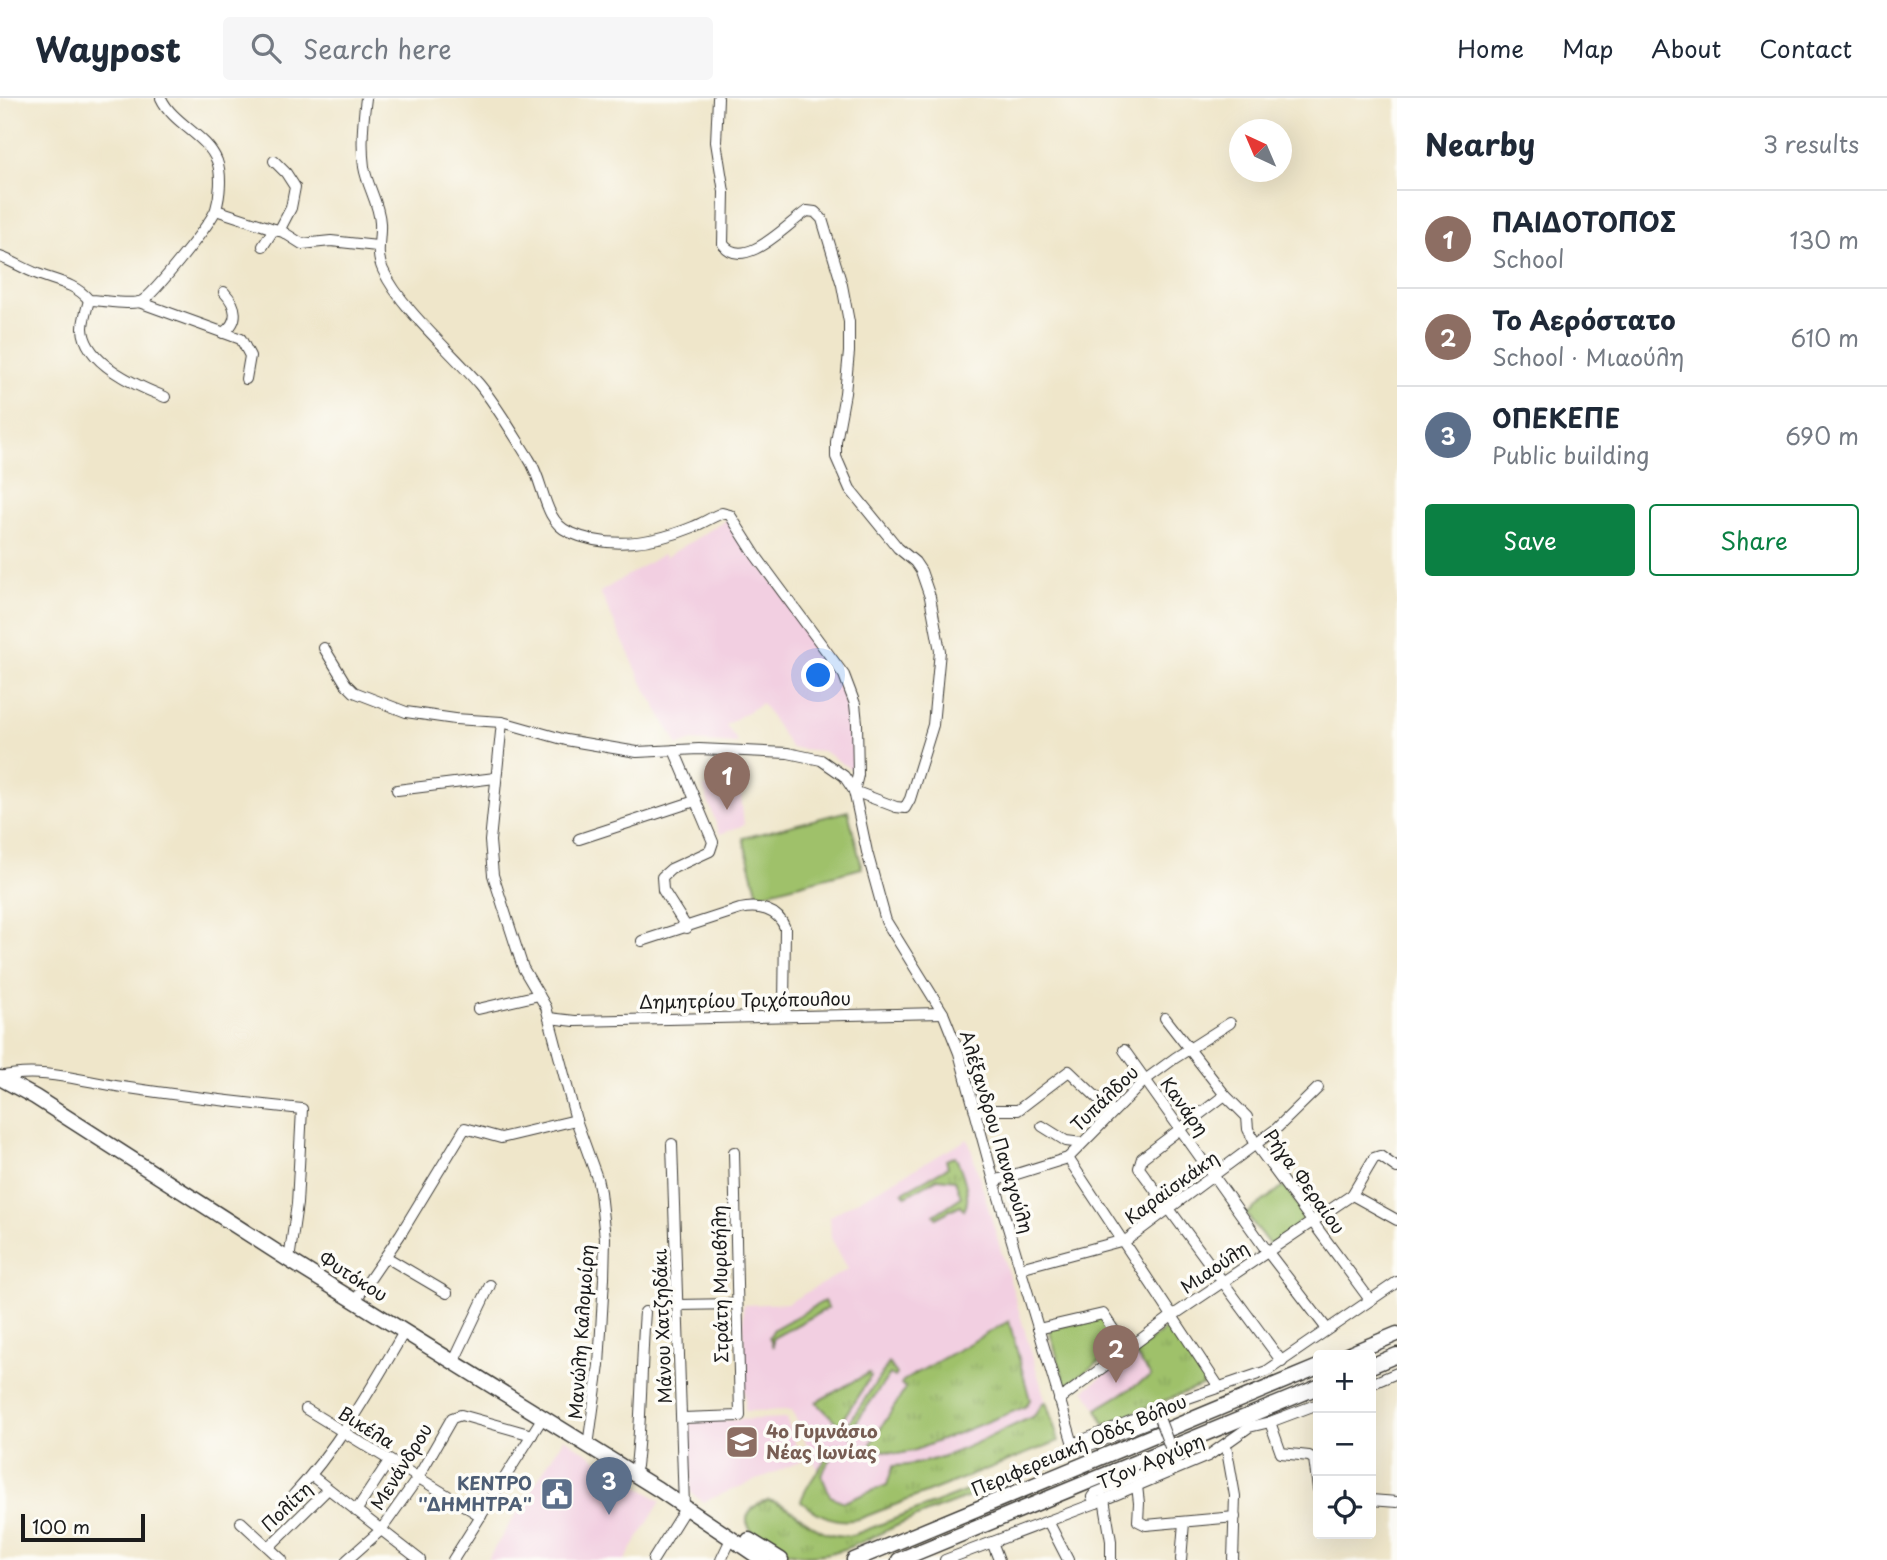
<!DOCTYPE html>
<meta charset="utf-8">
<style>
body{margin:0;font-family:"Playpen Sans",sans-serif;background:#f6f6f7;color:#1f2937}
.controls{position:absolute;right:21px;bottom:21px;display:grid;overflow:hidden;border-radius:7px;box-shadow:0 7px 28px #0002}
.controls button{width:63px;height:63px;display:grid;place-items:center;padding:0;border:0;border-bottom:2px solid #e0e1e3;background:#fff;color:#1f2937;font:35px sans-serif}
.compass{position:absolute;left:1229px;top:21px;width:63px;height:63px;border-radius:50%;background:#fff;box-shadow:0 7px 28px #0002;rotate:316deg}
.scale{position:absolute;left:21px;bottom:18px;width:124px;box-sizing:border-box;padding-left:7px;border:4px solid #1c1c1c;border-top:0;font-size:19px;line-height:24px;white-space:nowrap;color:#1c1c1c;-webkit-text-stroke:5px #fdfcf7;paint-order:stroke}
.you{position:absolute;left:819px;top:578px;width:24px;height:24px;margin:-18px;border:5px solid #fff;border-radius:50%;background:#1a73e8;box-shadow:0 0 0 10px #1a73e833}
.badge{display:grid;place-items:center;width:46px;height:46px;border-radius:50%;background:#0b8043;color:#fff;font-size:23px;font-weight:700}
.pin{position:absolute;translate:-50% -58px;filter:drop-shadow(0 2px 4px #0008)}
.pin::after{content:'';position:absolute;top:37px;width:24px;height:21px;background:inherit;clip-path:polygon(0 0,100% 0,50% 100%)}
.list{margin:0;padding:0;list-style:none}
h2{display:flex;justify-content:space-between;align-items:center;height:91px;margin:0;padding:0 28px;font-size:30px}
h2 small{font-size:23px;font-weight:400;color:#747a83}
.list li{display:grid;grid-template-columns:46px 1fr auto;gap:21px;align-items:center;box-sizing:border-box;height:98px;padding:0 28px;border-top:2px solid #e0e1e3}
.list b{display:block;font-size:26px;white-space:nowrap}
.list p{margin:0;font-size:23px;white-space:nowrap;color:#747a83}
.list em{font-size:23px;font-style:normal;color:#747a83}
.actions{display:flex;gap:14px;padding:21px 28px}
.actions a{flex:1;padding:16px 0;border:2px solid #0b8043;border-radius:7px;text-align:center;font-size:24px;color:#0b8043}
.actions .main{background:#0b8043;color:#fff}
.icon{flex:none;width:38px;height:38px;fill:none;stroke:currentColor;stroke-width:2;stroke-linecap:round;stroke-linejoin:round}
.map{position:relative;flex:none;width:1397px;height:1462px;overflow:hidden}
header{display:flex;align-items:center;gap:42px;box-sizing:border-box;height:98px;padding:0 35px;background:#fff;border-bottom:2px solid #e0e1e3}
header strong{font-size:33px}
nav{display:flex;gap:38px;margin-inline-start:auto;font-size:24px}
.search{width:490px;height:63px;background:#f6f6f7;display:flex;align-items:center;gap:18px;box-sizing:border-box;padding:0 24px;border-radius:7px;color:#747a83;font-size:26px}
main{display:flex}
aside{flex:1;background:#fff}
.map>svg:first-child{display:block}
.built{fill:#f2cfe1}
.grass{fill:url(#grass-tufts);stroke:#5e6e44;stroke-width:2}
.green{fill:#9fc16b;stroke:#5e6e44;stroke-width:2}
.lines{fill:none;stroke-linecap:round;stroke-linejoin:round}
.street-casing{stroke:#3c3a36;stroke-width:12}
.secondary-casing{stroke:#3c3a36;stroke-width:17}
.primary-casing{stroke:#3c3a36;stroke-width:17}
.street{stroke:#fff;stroke-width:10}
.secondary{stroke:#fff;stroke-width:14}
.primary{stroke:#fff;stroke-width:14}
.street-bridge-casing{stroke:#3c3a36;stroke-width:12;stroke-linecap:butt}
.street-bridge{stroke:#fff;stroke-width:10}
.labels{text-anchor:middle;stroke-width:7;stroke-linejoin:round;paint-order:stroke}
.street-label{font-size:18px;fill:#1c1c1c;stroke:#fdfcf7}
.education-label{font-size:18px;font-weight:bold;fill:#785e54;stroke:#fdfcf7;text-anchor:start}
.service-label{font-size:18px;font-weight:bold;fill:#4e5e75;stroke:#fdfcf7;text-anchor:end}
</style>
<header>
<strong>Waypost</strong>
<div class="search"><svg class="icon" aria-label="search" viewBox="0 0 24 24"><circle cx="10" cy="10" r="6"/><path d="M15 15l6 6"/></svg>Search here</div>
<nav><a>Home</a><a>Map</a><a>About</a><a>Contact</a></nav>
</header>
<main>
<div class="map">
<svg width="1397" height="1462" viewBox="0 0 1397 1462">
<defs>
<pattern id="grass-tufts" width="24" height="20" patternUnits="userSpaceOnUse" patternTransform="scale(1.75)"><rect width="24" height="20" fill="#9fc16b"/><path d="M3 7l-1-3M5 7V3M7 7l1-3M15 17l-1-3M17 17v-4M19 17l1-3" fill="none" stroke="#88a55c"/></pattern>
</defs>
<rect width="100%" height="100%" fill="#fdfcf7"/>
<filter id="ink" filterUnits="userSpaceOnUse"><feTurbulence type="fractalNoise" baseFrequency=".0143" numOctaves="2"/><feDisplacementMap in="SourceGraphic" scale="14" xChannelSelector="R" yChannelSelector="G"/><feConvolveMatrix kernelMatrix="1 2 1 2 8 2 1 2 1" color-interpolation-filters="sRGB"/></filter>
<filter id="wash" filterUnits="userSpaceOnUse"><feTurbulence type="fractalNoise" baseFrequency=".00686" numOctaves="4" result="noise"/><feDisplacementMap in="SourceGraphic" scale="28" xChannelSelector="R" yChannelSelector="G"/><feGaussianBlur stdDeviation="1.57" result="paint"/><feColorMatrix in="noise" values="0 0 0 0 0 0 0 0 0 0 0 0 0 0 0 0 0 1.4 0 .05"/><feComposite in="paint" operator="in"/></filter>
<g filter="url(#wash)">
<rect width="100%" height="100%" fill="#efe6ca"/>
<g class="built">
<polygon points="728,421 841,577 854,609 854,673 823,653 791,650 762,605 726,627 737,643 736,646 692,643 678,648 643,586 600,494 663,456 666,459"/>
<polygon points="703,689 729,689 730,696 741,698 744,727 720,736"/>
<polygon points="968,1041 1051,1321 834,1410 792,1312 745,1313 743,1207 788,1205 848,1171 831,1140 830,1118"/>
<polygon points="1134,1255 1151,1278 1097,1311 1084,1292"/>
<polygon points="786,1320 802,1363 703,1404 691,1395 689,1324"/>
<polygon points="564,1340 661,1403 625,1462 487,1462"/>
</g>
<g class="grass">
<path d="M955 1058C961 1070 973 1099 964 1112L960 1107 936 1120 934 1117 961 1099 955 1082 938 1080 906 1098 903 1094 948 1069 946 1062Z"/>
<polygon points="824,1203 828,1210 773,1240 773,1249 769,1239 774,1231"/>
<polygon points="1009,1223 1029,1298 1030,1302 1025,1309 913,1353 898,1356 869,1349 906,1290 901,1286 903,1283"/>
<polygon points="1171,1227 1209,1285 1104,1327 1097,1311 1151,1278 1134,1255"/>
<polygon points="889,1265 897,1276 895,1279 890,1276 850,1333 855,1338 854,1340 844,1332"/>
<polygon points="869,1275 871,1278 839,1327 816,1304"/>
<path d="M1044 1304H1046L1059 1343 859 1421C836 1426 820 1418 801 1404 802 1393 828 1358 836 1347L842 1354 837 1352 821 1376 830 1398 844 1404 887 1387 893 1368C939 1368 991 1337 1034 1318Z"/>
<path d="M1072 1352 1076 1359C1021 1381 965 1399 910 1422 880 1434 848 1455 815 1457 793 1459 767 1449 752 1433 739 1419 754 1406 768 1402 800 1408 813 1443 853 1437Z"/>
</g>
<g class="green">
<polygon points="848,713 862,770 758,797 743,740"/>
<polygon points="1284,1088 1309,1122 1271,1149 1246,1116"/>
<polygon points="1103,1219 1122,1247 1066,1288 1049,1231"/>
</g>
</g>
<g filter="url(#ink)">
<g class="lines">
<defs>
<g id="street">
<path d="M366 0C363 22 361 47 364 69 367 88 379 105 380 125 381 142 375 155 383 172 401 211 450 252 479 286 498 309 513 336 529 361 544 383 543 423 569 434 609 452 654 445 693 429 703 425 712 419 722 415L730 417 756 458 844 577 855 606 857 625 858 677 854 693 896 709 905 710 910 701 933 627 940 553 930 499 921 473 915 464 898 450 850 391 836 359V344L845 295 849 254V224L842 187 822 121 815 114 807 113C788 125 744 175 723 146L724 94 716 44 718 0"/>
<polyline points="274,63 286,75 295,89 291,110 279,133"/>
<polyline points="216,112 283,134 302,146 331,143 377,148"/>
<polyline points="263,148 274,131"/>
<path d="M0 159C12 163 23 170 35 175 55 183 75 185 89 202 102 202 132 208 142 203 154 196 212 124 216 111 220 98 222 77 217 63 207 37 173 26 161 0"/>
<path d="M89 202C87 211 83 221 83 230 84 265 137 288 165 299"/>
<polyline points="139,204 241,241 250,258 246,281"/>
<path d="M223 235C240 223 237 208 224 194"/>
<polyline points="324,550 346,586 354,594 406,614 455,621 502,624 566,642 637,654 699,651 788,655 821,662 844,678 854,693 867,754 886,823 943,915 959,955 994,1083 1073,1346 1188,1300 1267,1273 1397,1184"/>
<polyline points="502,624 490,743 493,777 523,870 546,909 576,1022 597,1080 600,1094 605,1140 604,1180 599,1267 588,1348"/>
<polyline points="674,652 713,744 710,753 671,771 662,779 663,792 687,830"/>
<polyline points="397,692 495,680"/>
<polyline points="579,741 695,703"/>
<path d="M642 843 740 811C758 807 778 811 785 830L784 907 787 918"/>
<polyline points="478,911 539,897"/>
<polyline points="549,920 575,923 943,915"/>
<polyline points="1165,920 1225,997 1247,1019 1248,1031 1256,1047 1370,1202"/>
<polyline points="1124,952 1267,1153 1327,1231"/>
<path d="M0 979C40 969 82 983 122 989 182 998 242 1005 302 1011L297 1106 289 1162"/>
<polyline points="1225,997 1142,1060 1139,1070 1282,1264"/>
<polyline points="975,1012 1018,1012 1069,973 1112,1014"/>
<polyline points="1042,1028 1066,1043 1082,1045"/>
<polyline points="672,1046 684,1408"/>
<polyline points="1068,1060 1219,1289"/>
<polyline points="994,1083 1068,1060 1145,982 1175,960 1230,925"/>
<polyline points="1352,1097 1397,1122"/>
<polyline points="386,1159 447,1195"/>
<polyline points="1020,1170 1128,1141 1276,1031 1318,990"/>
<polyline points="355,1203 400,1137 465,1030 501,1040 576,1022"/>
<polyline points="678,1207 736,1206"/>
<polyline points="1038,1231 1103,1216 1127,1252"/>
<polyline points="453,1265 490,1187"/>
<polyline points="1371,1286 1397,1275"/>
<polyline points="1059,1302 1172,1218 1352,1097 1374,1060 1380,1058 1397,1070"/>
<polyline points="306,1311 481,1418"/>
<polyline points="682,1320 740,1318 734,1054"/>
<polyline points="1270,1324 1281,1355 1309,1358 1314,1361 1318,1391"/>
<polyline points="1226,1347 1235,1398 1233,1462"/>
<polyline points="1080,1351 1159,1320"/>
<path d="M633 1376 636 1368C642 1317 641 1266 645 1214"/>
<polyline points="312,1378 420,1462"/>
<polyline points="1137,1388 1139,1405 1138,1423 1146,1427 1235,1419"/>
<polyline points="1104,1401 1111,1443 1111,1462"/>
<path d="M289 1402C336 1352 370 1293 404 1234"/>
<polyline points="1371,1402 1397,1404"/>
<polyline points="1096,1405 1092,1399 1095,1395 1175,1362"/>
<polyline points="356,1413 389,1363"/>
<polyline points="1048,1423 1068,1462"/>
<polyline points="241,1424 282,1462"/>
<polyline points="992,1444 999,1462"/>
<polyline points="269,1449 327,1392"/>
<polyline points="347,1462 381,1432 417,1381 452,1320 461,1317 532,1337"/>
<polyline points="453,1462 543,1319"/>
<polyline points="653,1462 686,1409"/>
<polyline points="721,1462 731,1441"/>
<polyline points="945,1462 1096,1405 1208,1358 1249,1329 1270,1324 1318,1306"/>
<polyline points="1181,1462 1184,1424"/>
</g>
<g id="secondary">
<polyline points="0,980 35,999 289,1162 658,1391 763,1462"/>
<polyline points="749,1442 781,1462"/>
</g>
<g id="primary">
<polyline points="1347,1257 1397,1236"/>
<polyline points="1371,1268 1397,1257"/>
<polyline points="854,1462 1318,1269"/>
<polyline points="899,1462 1318,1289"/>
</g>
</defs>
<use href="#street" class="street-casing"/>
<use href="#secondary" class="secondary-casing"/>
<use href="#primary" class="primary-casing"/>
<use href="#street" class="street"/>
<use href="#secondary" class="secondary"/>
<use href="#primary" class="primary"/>
<defs>
<polyline id="street-bridge" points="1159,1320 1175,1362"/>
</defs>
<use href="#street-bridge" class="street-bridge-casing"/>
<use href="#street-bridge" class="street-bridge"/>
</g>
</g>
<defs>
<symbol id="school-square" viewBox="-11 -11 22 22"><rect x="-9" y="-9" width="18" height="18" rx="4" fill="#8d6e63" stroke="#fdfcf7"/><path d="M0-5L7-2L0 1L-7-2ZM-4 1L0 2.5L4 1V4Q0 6-4 4Z" fill="#fff"/></symbol>
<symbol id="civic-square" viewBox="-11 -11 22 22"><rect x="-9" y="-9" width="18" height="18" rx="4" fill="#5c6f8a" stroke="#fdfcf7"/><path d="M-.6-6.5H3V-4.5H.6V-3L4-1V1h2V6H-6V1h2V-1L-.6-3ZM-1.2 2.5V6h2.4V2.5Z" fill="#fff"/></symbol>
</defs>
<g fill-rule="evenodd">
<use href="#school-square" x="723" y="1325" width="38" height="38"/>
<use href="#civic-square" x="538" y="1377" width="38" height="38"/>
</g>
<g class="labels">
<g class="street-label">
<text transform="translate(745 903) rotate(-1)" y="6">Δημητρίου Τριχόπουλου</text>
<text transform="translate(1105 1001) rotate(-44)" y="6">Τυπάλδου</text>
<text transform="translate(1184 1009) rotate(54)" y="6">Κανάρη</text>
<text transform="translate(996 1034) rotate(73)" y="6">Αλέξανδρου Παναγούλη</text>
<text transform="translate(1304 1084) rotate(54)" y="6">Ρήγα Φεραίου</text>
<text transform="translate(1172 1090) rotate(-36)" y="6">Καραϊσκάκη</text>
<text transform="translate(1215 1170) rotate(-34)" y="6">Μιαούλη</text>
<text transform="translate(353 1179) rotate(32)" y="6">Φυτόκου</text>
<text transform="translate(721 1186) rotate(-91)" y="6">Στράτη Μυριβήλη</text>
<text transform="translate(663 1228) rotate(-92)" y="6">Μάνου Χατζηδάκι</text>
<text transform="translate(582 1234) rotate(-86)" y="6">Μανώλη Καλομοίρη</text>
<text transform="translate(366 1330) rotate(32)" y="6">Βικέλα</text>
<text transform="translate(1079 1348) rotate(-23)" y="6">Περιφερειακή Οδός Βόλου</text>
<text transform="translate(1151 1364) rotate(-23)" y="6">Τζον Αργύρη</text>
<text transform="translate(402 1369) rotate(-58)" y="6">Μενάνδρου</text>
<text transform="translate(287 1409) rotate(-44)" y="6">Πολίτη</text>
</g>
<g class="education-label">
<text x="766" y="1340">4ο Γυμνάσιο<tspan x="766" dy="21">Νέας Ιωνίας</tspan></text>
</g>
<g class="service-label">
<text x="532" y="1392">ΚΕΝΤΡΟ<tspan x="532" dy="21">''ΔΗΜΗΤΡΑ''</tspan></text>
</g>
</g>
</svg>
<div class="controls">
<button>+</button>
<button>−</button>
<button><svg class="icon" aria-label="locate" viewBox="0 0 24 24"><circle cx="12" cy="12" r="6"/><path d="M12 2v4M12 18v4M2 12h4M18 12h4"/></svg></button>
</div>
<svg class="compass" viewBox="-18 -18 36 36"><path d="M0-13l5 13h-10z" fill="#e53935"/><path d="M0 13l5-13h-10z" fill="#747a83"/></svg>
<div class="scale">100 m</div>
<div class="you"></div>
<div class="pin badge" style="left:727px;top:712px;background:#8d6e63">1</div>
<div class="pin badge" style="left:1116px;top:1285px;background:#8d6e63">2</div>
<div class="pin badge" style="left:609px;top:1417px;background:#5c6f8a">3</div>
</div>
<aside>
<h2>Nearby<small>3 results</small></h2>
<ul class="list">
<li><span class="badge" style="background:#8d6e63">1</span><div><b>ΠΑΙΔΟΤΟΠΟΣ</b><p>School</p></div><em>130 m</em></li>
<li><span class="badge" style="background:#8d6e63">2</span><div><b>Το Αερόστατο</b><p>School · Μιαούλη</p></div><em>610 m</em></li>
<li><span class="badge" style="background:#5c6f8a">3</span><div><b>ΟΠΕΚΕΠΕ</b><p>Public building</p></div><em>690 m</em></li>
</ul>
<div class="actions"><a class="main">Save</a><a>Share</a></div>
</aside>
</main>
